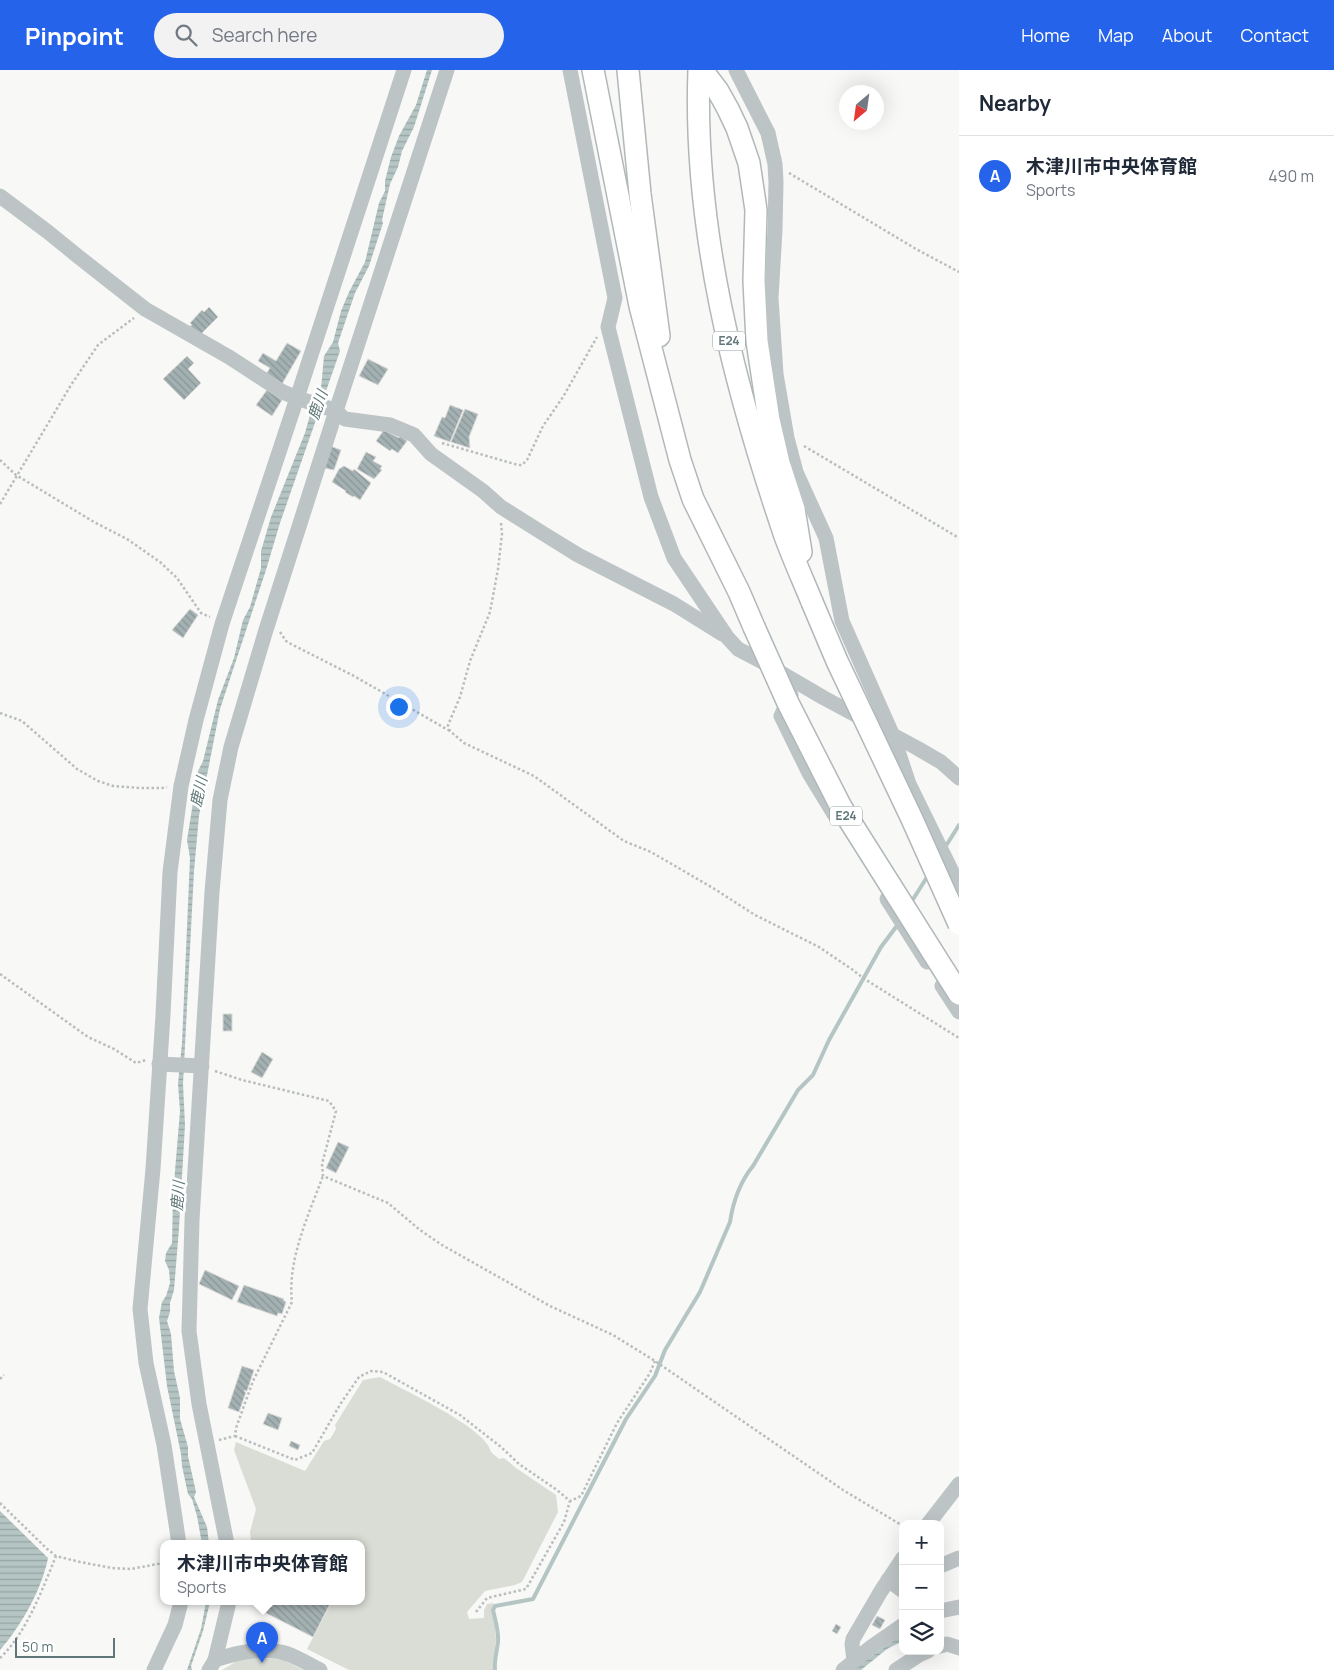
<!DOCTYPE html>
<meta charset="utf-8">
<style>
body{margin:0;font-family:Manrope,"Noto Sans JP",sans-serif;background:#f2f2f3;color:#1f2937}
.controls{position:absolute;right:15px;bottom:15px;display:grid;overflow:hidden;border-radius:10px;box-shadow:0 5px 20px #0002}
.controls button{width:45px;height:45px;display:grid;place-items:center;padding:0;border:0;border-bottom:1px solid #e0e1e3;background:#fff;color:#1f2937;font:25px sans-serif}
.compass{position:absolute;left:839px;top:15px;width:45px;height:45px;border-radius:50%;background:#fff;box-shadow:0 5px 20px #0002;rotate:209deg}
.scale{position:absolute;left:15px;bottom:12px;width:100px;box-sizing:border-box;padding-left:5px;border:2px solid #607679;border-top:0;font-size:14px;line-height:18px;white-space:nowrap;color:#607679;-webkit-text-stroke:4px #fff;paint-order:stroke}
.you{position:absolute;left:398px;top:636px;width:18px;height:18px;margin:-12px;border:4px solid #fff;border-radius:50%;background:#1a73e8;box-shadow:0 0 0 8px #1a73e833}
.badge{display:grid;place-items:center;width:32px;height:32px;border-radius:50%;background:#2563eb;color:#fff;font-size:16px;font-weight:700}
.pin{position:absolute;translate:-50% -41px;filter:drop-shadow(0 1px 2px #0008)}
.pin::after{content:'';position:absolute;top:26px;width:18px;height:15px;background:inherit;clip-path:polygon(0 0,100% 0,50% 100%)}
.popup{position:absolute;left:160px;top:1470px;width:205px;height:65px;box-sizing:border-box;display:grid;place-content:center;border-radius:10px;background:#fff;filter:drop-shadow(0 1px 4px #0005);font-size:16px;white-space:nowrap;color:#747a83}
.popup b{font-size:19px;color:#1f2937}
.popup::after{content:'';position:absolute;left:50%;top:100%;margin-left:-10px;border:10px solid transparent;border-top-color:#fff}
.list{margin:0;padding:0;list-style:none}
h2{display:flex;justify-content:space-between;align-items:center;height:65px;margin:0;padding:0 20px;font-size:21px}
h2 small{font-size:16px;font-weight:400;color:#747a83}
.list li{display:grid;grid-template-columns:32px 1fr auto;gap:15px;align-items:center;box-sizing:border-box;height:80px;padding:0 20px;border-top:1px solid #e0e1e3}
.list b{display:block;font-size:19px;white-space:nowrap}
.list p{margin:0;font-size:16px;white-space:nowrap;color:#747a83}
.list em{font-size:16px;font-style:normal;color:#747a83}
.icon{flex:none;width:28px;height:28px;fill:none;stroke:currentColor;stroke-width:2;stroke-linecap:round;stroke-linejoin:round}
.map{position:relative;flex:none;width:959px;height:1600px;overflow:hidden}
header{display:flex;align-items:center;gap:30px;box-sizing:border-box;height:70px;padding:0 25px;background:#2563eb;color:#fff}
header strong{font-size:24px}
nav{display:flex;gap:28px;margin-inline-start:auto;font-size:18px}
.search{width:350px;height:45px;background:#f2f2f3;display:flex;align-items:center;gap:12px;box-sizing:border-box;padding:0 18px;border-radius:28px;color:#747a83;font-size:19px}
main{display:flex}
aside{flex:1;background:#fff}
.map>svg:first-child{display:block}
.green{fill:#daddd5}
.water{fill:url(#water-rules)}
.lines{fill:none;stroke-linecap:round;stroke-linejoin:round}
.stream{stroke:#b4c5c3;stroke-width:4}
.building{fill:url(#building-back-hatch);stroke:#dad9d8}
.highway-casing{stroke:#b1b8b9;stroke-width:24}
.path{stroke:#b8bdbe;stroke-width:2.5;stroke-dasharray:2.5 2.5;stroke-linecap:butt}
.minor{stroke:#bdc4c5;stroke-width:15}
.highway{stroke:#fff;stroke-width:21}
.highway-bridge-casing{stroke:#b1b8b9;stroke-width:24;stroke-linecap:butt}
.highway-bridge{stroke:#fff;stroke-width:21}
.labels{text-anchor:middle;stroke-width:5;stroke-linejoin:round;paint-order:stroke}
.shield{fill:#fff;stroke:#909fa1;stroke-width:1}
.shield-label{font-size:12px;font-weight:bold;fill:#607679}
.water-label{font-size:15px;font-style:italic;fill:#607978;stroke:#fff}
</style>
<header>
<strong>Pinpoint</strong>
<div class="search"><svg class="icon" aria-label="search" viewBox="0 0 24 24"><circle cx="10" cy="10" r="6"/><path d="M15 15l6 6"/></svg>Search here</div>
<nav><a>Home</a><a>Map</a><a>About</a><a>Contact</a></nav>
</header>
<main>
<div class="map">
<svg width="959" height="1600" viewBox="0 0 959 1600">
<defs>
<pattern id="water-rules" width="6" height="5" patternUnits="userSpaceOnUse" patternTransform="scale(1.25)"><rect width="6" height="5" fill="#b4c5c3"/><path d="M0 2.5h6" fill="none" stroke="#96a5a3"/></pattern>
<pattern id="building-back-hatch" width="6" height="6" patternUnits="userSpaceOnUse" patternTransform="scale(1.25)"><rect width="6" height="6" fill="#a4b1b3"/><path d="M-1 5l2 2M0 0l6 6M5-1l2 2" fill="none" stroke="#899596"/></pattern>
</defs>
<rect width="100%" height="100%" fill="#f8f8f6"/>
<g class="green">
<path d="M380 1307C403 1320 487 1358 491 1382L499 1389 504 1388 516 1398 556 1425 558 1442 522 1512 515 1515 485 1521 467 1542 469 1549 484 1548V1540L487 1534 494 1533 491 1540 495 1556 496 1570 493 1600H349L307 1579 332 1532H361V1474H256L251 1472 250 1462 256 1439 234 1380 236 1372 305 1401 324 1371 330 1369 336 1359 335 1355 363 1310Z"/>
<polygon points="259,1588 284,1590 303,1600 222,1600 237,1591"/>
</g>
<g class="water">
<polygon points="427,0 432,0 414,57 402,81 398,97 390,114 382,150 383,153 369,196 355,223 338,273 340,281 280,453 266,500 220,639 199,746 194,801 183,1014 185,1055 179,1158 174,1220 170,1233 170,1242 167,1251 171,1264 174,1301 180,1328 180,1349 188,1377 188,1386 196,1422 194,1427 207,1457 209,1474 202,1474 197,1446 192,1429 188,1424 182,1396 181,1384 167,1316 159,1248 162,1232 166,1226 170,1213 169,1200 165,1191 166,1183 172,1173 173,1125 180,1041 178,1014 182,973 190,788 187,770 198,701 203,691 218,630 234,588 243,550 250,537 261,498 261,481 271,447 305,363 310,345 321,318 324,286 333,272 341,241 349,222 365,192 379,133 385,121 385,111 391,87 399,66 416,35"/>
<path d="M0 1441 48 1488C42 1519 21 1556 0 1580Z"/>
<polygon points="206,1532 210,1532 203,1561 191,1596 192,1600 187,1600 201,1559"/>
<polygon points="903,1564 903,1571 887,1579 861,1600 852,1600"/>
</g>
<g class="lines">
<g class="stream">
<polyline points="944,779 959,755"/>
<polyline points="910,834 929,804"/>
<path d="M495 1600C494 1590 497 1581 498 1572 499 1561 495 1550 493 1540L495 1536 533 1529 626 1349 655 1306 665 1280 700 1222 730 1152C733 1132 740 1112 753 1096L798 1020 813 1005 829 970 881 877 899 853"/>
</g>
</g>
<g class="building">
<polygon points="209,237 218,247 200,265 190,256 192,255 190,253 202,240 204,242"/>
<polygon points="287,273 301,281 282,314 266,304 270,298 258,291 263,283 276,291"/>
<polygon points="187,286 194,293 188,299 201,313 184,330 163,309"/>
<polygon points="368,289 388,299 378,315 359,306"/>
<polygon points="267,320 282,330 272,346 256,335"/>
<polygon points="450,335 463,340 450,372 434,366 442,347 445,348"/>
<polygon points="465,339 478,344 469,367 470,378 451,372"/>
<polygon points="384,360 399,368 400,366 407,371 398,383 392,379 390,381 376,371"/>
<polygon points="330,376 341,380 334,400 324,398"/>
<polygon points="366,382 376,387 373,391 382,396 380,399 382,400 374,409 357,399"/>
<polygon points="344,396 353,401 354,399 371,413 360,430 354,426 353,427 345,422 346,421 332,412 339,399"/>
<polygon points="190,539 198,545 183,568 172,560"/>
<rect x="223" y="944" width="9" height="17"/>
<polygon points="262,982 273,989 262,1008 251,1002"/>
<polygon points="338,1072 349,1077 336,1103 326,1098"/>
<polygon points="205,1200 239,1216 232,1230 199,1214"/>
<polygon points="244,1215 284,1229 283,1230 286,1232 282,1244 278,1243 277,1246 237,1232"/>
<polygon points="242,1296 254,1300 247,1321 245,1320 244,1321 246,1322 239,1342 228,1338"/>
<polygon points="268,1343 282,1348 278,1360 263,1354"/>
<polygon points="291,1371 300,1375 298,1380 289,1376"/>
<polygon points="272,1532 331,1532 313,1567 266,1543"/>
<polygon points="877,1546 885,1550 880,1559 872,1555"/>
<polygon points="836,1554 841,1557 837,1564 832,1561"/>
</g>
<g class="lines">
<defs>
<g id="highway">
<polyline points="593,0 640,236 680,390 693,429 739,522 754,557"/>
<polyline points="628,0 640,124 659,266"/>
<path d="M699 0C693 159 734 316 785 466 793 488 803 510 812 532"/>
<polyline points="702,0 718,21 728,39 737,58 749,93 756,140 754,211 757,271 769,350 779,393 794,439 801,482"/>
</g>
</defs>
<use href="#highway" class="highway-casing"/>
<g class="path">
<polyline points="789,103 916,179 959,202"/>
<polyline points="442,373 518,395 522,395 527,390 543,356 563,327 597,267"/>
<polyline points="804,376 959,468"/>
<polyline points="0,390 16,405 94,452 127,469 160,492 177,508 201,543 210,547"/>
<polyline points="0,434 71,315 98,275 134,248"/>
<polyline points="501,453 502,464 498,499 490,542 470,591 460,627 448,655 450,661 464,673 534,706 624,771 651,782 713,818 755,845 819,877 853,900 863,908 959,968"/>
<polyline points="280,562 286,571 291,574 354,606 450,661"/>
<polyline points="0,643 22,651 77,699 98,711 113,716 140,718 162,718 167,717"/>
<polyline points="0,904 88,967 114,979 136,993 146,990"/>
<polyline points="215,1001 242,1010 329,1031 336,1041 322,1094 323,1106 388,1133 420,1160 442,1175 550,1236 613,1265 655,1291 843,1420 903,1456"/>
<polyline points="0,1309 4,1305"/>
<polyline points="235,1366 295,1390 312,1383 341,1333 359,1307 371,1301 383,1302 460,1345 501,1377 519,1394 557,1420 570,1431 581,1426 617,1353 650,1303 655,1291"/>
<path d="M219 1370 235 1366 236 1358 253 1311 292 1232C287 1190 309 1144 323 1106"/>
<polyline points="0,1433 46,1478 56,1486 80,1492 112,1498 131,1499 163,1493"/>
<polyline points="476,1542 487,1528 526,1519 564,1452 570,1431"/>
<path d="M0 1588C27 1562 42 1520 56 1486"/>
</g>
<g class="minor">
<polyline points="570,0 615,228 608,257 651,427 674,488 727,567 738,579 759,590 824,628 917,678 941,692 959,708"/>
<polyline points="736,0 768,63 775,94 776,112 775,160 771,228 776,304 787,368 796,402 826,468 842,551 893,666 909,714 959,816"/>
<polyline points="0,126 48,162 80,188 145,239 229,287 283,322 297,328 334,340 345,349 390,355 414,365 431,384 483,421 501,437 544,464 578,485 674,534 722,564"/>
<polyline points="791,625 781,646 809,703 834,744"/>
<polyline points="887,829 927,892"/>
<polyline points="942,916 959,942"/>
<polyline points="159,994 202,996"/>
<polyline points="928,1454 959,1414"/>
<polyline points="179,1474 164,1375 146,1293 140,1239 153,1099 163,945 170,802 181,716 196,650 222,554 297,328 404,0"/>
<polyline points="227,1474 199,1334 189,1261 192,1150 212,822 220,730 231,677 265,563 336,341 447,0"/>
<polyline points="940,1496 959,1488"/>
<polyline points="888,1510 903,1521"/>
<polyline points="940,1541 959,1537"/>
<polyline points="940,1576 947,1574 959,1578"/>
<path d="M215 1590C238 1582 265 1577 288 1584 299 1588 310 1595 320 1600"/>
<polyline points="854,1590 852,1574 853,1569 881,1521 903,1488"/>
<polyline points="154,1600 175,1555 181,1532"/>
<polyline points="209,1600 215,1590 229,1532"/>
<polyline points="843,1600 870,1578 903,1555"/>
<polyline points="896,1600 919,1585 928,1581"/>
</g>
<use href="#highway" class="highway"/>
<defs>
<g id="highway-bridge">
<polyline points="812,532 837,591 912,749 959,854"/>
<polyline points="754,557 788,633 841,737 959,924"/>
</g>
</defs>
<use href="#highway-bridge" class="highway-bridge-casing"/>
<use href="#highway-bridge" class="highway-bridge"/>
</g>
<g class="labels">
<g class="shield">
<rect x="713" y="261.5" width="32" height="19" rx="4"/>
<rect x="830" y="736.5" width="32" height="19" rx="4"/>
</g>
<g class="shield-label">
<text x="729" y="275">E24</text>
<text x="846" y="750">E24</text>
</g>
<g class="water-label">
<text transform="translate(318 335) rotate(-71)" y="5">鹿川</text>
<text transform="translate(199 722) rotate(-77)" y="5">鹿川</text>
<text transform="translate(178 1126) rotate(-86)" y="5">鹿川</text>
</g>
</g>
</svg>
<div class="controls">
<button>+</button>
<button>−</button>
<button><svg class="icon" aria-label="layers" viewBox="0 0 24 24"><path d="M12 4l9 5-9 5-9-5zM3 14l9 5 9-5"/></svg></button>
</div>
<svg class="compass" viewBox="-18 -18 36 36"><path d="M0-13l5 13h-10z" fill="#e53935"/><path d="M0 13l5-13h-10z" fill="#747a83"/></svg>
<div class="scale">50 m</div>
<div class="you"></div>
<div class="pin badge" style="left:262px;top:1593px">A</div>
<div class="popup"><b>木津川市中央体育館</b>Sports</div>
</div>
<aside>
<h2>Nearby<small></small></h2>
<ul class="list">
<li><span class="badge">A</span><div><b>木津川市中央体育館</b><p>Sports</p></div><em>490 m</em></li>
</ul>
</aside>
</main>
